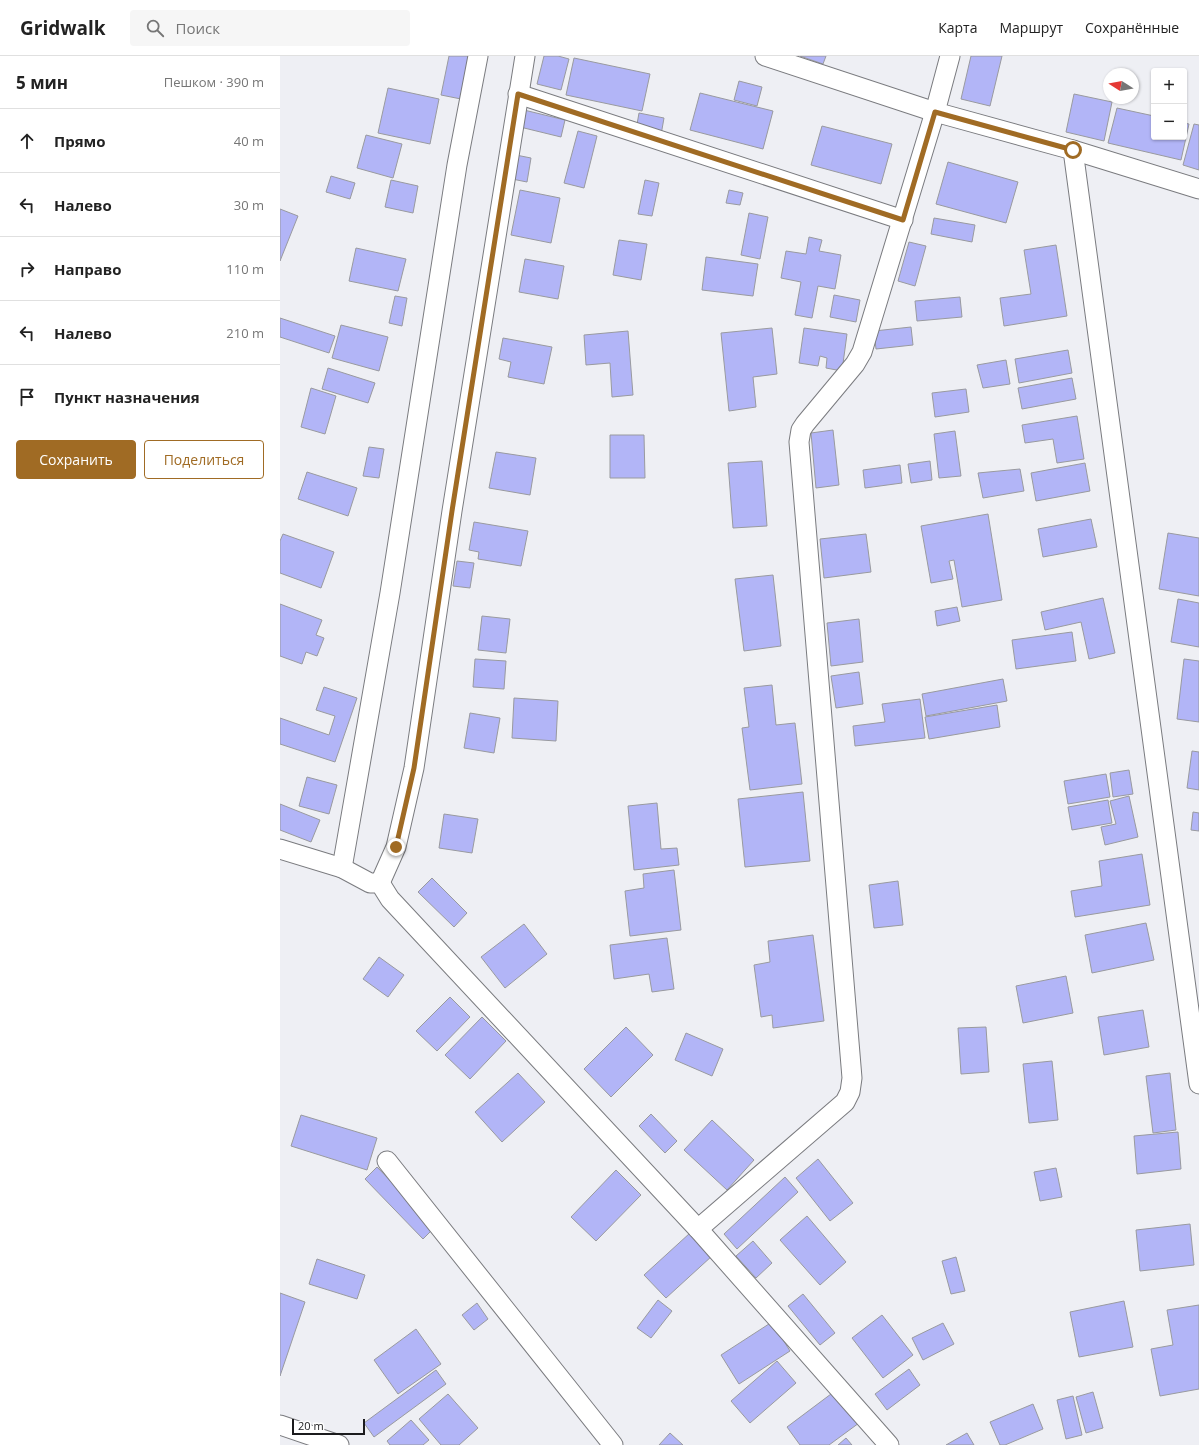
<!DOCTYPE html>
<html lang="ru">
<meta charset="utf-8">
<style>
body{margin:0;font-family:"Open Sans",sans-serif;background:#f6f6f6;color:#222}
.controls{position:absolute;right:12px;top:12px;display:grid;overflow:hidden;border-radius:4px;box-shadow:0 1px 3px #0004}
.controls button{width:36px;height:36px;display:grid;place-items:center;padding:0;border:0;border-bottom:1px solid #e0e0e0;background:#fff;color:#222;font:20px sans-serif}
.compass{position:absolute;left:823px;top:12px;width:36px;height:36px;border-radius:50%;background:#fff;box-shadow:0 1px 3px #0004;rotate:281deg}
.scale{position:absolute;left:12px;bottom:10px;width:73px;box-sizing:border-box;padding-left:4px;border:2px solid #1b1b1d;border-top:0;font-size:11px;line-height:14px;white-space:nowrap;color:#1b1b1d;-webkit-text-stroke:3px #fff;paint-order:stroke}
.stop{position:absolute;width:12px;height:12px;margin:-9px;border:3px solid #a06b24;border-radius:50%;background:#fff}
.stop.end{background:#a06b24;border-color:#fff;box-shadow:0 1px 4px #0008}
.list{margin:0;padding:0;list-style:none}
h2{display:flex;justify-content:space-between;align-items:center;height:52px;margin:0;padding:0 16px;font-size:17px}
h2 small{font-size:13px;font-weight:400;color:#767676}
.list li{display:grid;grid-template-columns:26px 1fr auto;gap:12px;align-items:center;box-sizing:border-box;height:64px;padding:0 16px;border-top:1px solid #e0e0e0}
.list b{display:block;font-size:15px;white-space:nowrap}
.list em{font-size:13px;font-style:normal;color:#767676}
.actions{display:flex;gap:8px;padding:12px 16px}
.actions a{flex:1;padding:9px 0;border:1px solid #a06b24;border-radius:4px;text-align:center;font-size:14px;color:#a06b24}
.actions .main{background:#a06b24;color:#fff}
.icon{flex:none;width:22px;height:22px;fill:none;stroke:currentColor;stroke-width:2;stroke-linecap:round;stroke-linejoin:round}
.map{position:relative;flex:none;width:919px;height:1389px;overflow:hidden}
header{display:flex;align-items:center;gap:24px;box-sizing:border-box;height:56px;padding:0 20px;background:#fff;border-bottom:1px solid #e0e0e0}
header strong{font-size:19px}
nav{display:flex;gap:22px;margin-inline-start:auto;font-size:14px}
.search{width:280px;height:36px;background:#f6f6f6;display:flex;align-items:center;gap:10px;box-sizing:border-box;padding:0 14px;border-radius:4px;color:#767676;font-size:15px}
main{display:flex}
aside{flex:1;background:#fff}
.map>svg:first-child{display:block}
.building{fill:#b2b5f7;stroke:#999a9f}
.lines{fill:none;stroke-linecap:round;stroke-linejoin:round}
.minor-casing{stroke:#7a7b7f;stroke-width:21}
.minor{stroke:#fff;stroke-width:19}
.route{stroke:#a06b24;stroke-width:5}
</style>
<header>
<strong>Gridwalk</strong>
<div class="search"><svg class="icon" aria-label="search" viewBox="0 0 24 24"><circle cx="10" cy="10" r="6"/><path d="M15 15l6 6"/></svg>Поиск</div>
<nav><a>Карта</a><a>Маршрут</a><a>Сохранённые</a></nav>
</header>
<main>
<aside>
<h2>5 мин<small>Пешком · 390 m</small></h2>
<ul class="list">
<li><svg class="icon" aria-label="ahead" viewBox="0 0 24 24"><path d="M12 20V5M6 11l6-6 6 6"/></svg><div><b>Прямо</b></div><em>40 m</em></li>
<li><svg class="icon" aria-label="left" viewBox="0 0 24 24"><path d="M17 20v-9H6M10 6l-5 5 5 5"/></svg><div><b>Налево</b></div><em>30 m</em></li>
<li><svg class="icon" aria-label="right" viewBox="0 0 24 24"><path d="M7 20v-9h11M14 6l5 5-5 5"/></svg><div><b>Направо</b></div><em>110 m</em></li>
<li><svg class="icon" aria-label="left" viewBox="0 0 24 24"><path d="M17 20v-9H6M10 6l-5 5 5 5"/></svg><div><b>Налево</b></div><em>210 m</em></li>
<li><svg class="icon" aria-label="arrive" viewBox="0 0 24 24"><path d="M6 21V4h12l-3 4 3 4H6"/></svg><div><b>Пункт назначения</b></div></li>
</ul>
<div class="actions"><a class="main">Сохранить</a><a>Поделиться</a></div>
</aside>
<div class="map">
<svg width="919" height="1389" viewBox="0 0 919 1389">
<rect width="100%" height="100%" fill="#eeeff4"/>
<g class="building">
<polygon points="169,0 190,0 181,43 161,39"/>
<polygon points="264,0 278,0 289,3 281,34 257,28"/>
<polygon points="520,0 546,0 543,8"/>
<polygon points="691,0 722,0 710,50 681,43"/>
<polygon points="294,2 370,18 362,55 286,39"/>
<polygon points="459,25 482,31 477,50 454,44"/>
<polygon points="108,32 159,43 150,88 98,77"/>
<polygon points="420,37 493,55 483,93 410,74"/>
<polygon points="794,38 832,46 824,85 786,76"/>
<polygon points="837,52 874,60 874,81 904,81 904,67 909,68 901,104 828,87"/>
<polygon points="244,54 285,64 281,81 240,71"/>
<polygon points="359,57 384,62 381,79 356,74"/>
<polygon points="914,68 919,69 919,114 903,109"/>
<polygon points="542,70 612,88 601,128 531,109"/>
<polygon points="298,75 317,80 304,132 284,127"/>
<polygon points="86,79 122,88 113,122 77,112"/>
<polygon points="236,99 251,102 247,126 232,123"/>
<polygon points="668,106 738,126 726,167 656,148"/>
<polygon points="51,120 75,127 70,143 46,136"/>
<polygon points="111,124 138,130 133,157 105,151"/>
<polygon points="365,124 379,127 372,160 358,158"/>
<polygon points="240,134 280,142 271,187 231,179"/>
<polygon points="449,134 463,137 460,149 446,147"/>
<polygon points="0,153 18,160 0,205"/>
<polygon points="469,157 488,161 480,203 461,199"/>
<polygon points="654,162 695,169 692,186 651,178"/>
<polygon points="529,181 542,184 539,195 561,199 555,233 538,230 532,262 515,259 521,226 501,222 506,195 526,198"/>
<polygon points="339,184 367,188 361,224 333,219"/>
<polygon points="629,186 646,190 635,230 618,225"/>
<polygon points="776,189 787,260 724,270 720,242 751,238 744,194"/>
<polygon points="76,192 126,203 118,235 69,225"/>
<polygon points="426,201 478,208 473,240 422,234"/>
<polygon points="245,203 284,210 278,243 239,236"/>
<polygon points="554,239 580,244 576,266 550,261"/>
<polygon points="115,240 127,242 122,270 109,267"/>
<polygon points="680,241 682,261 637,265 635,245"/>
<polygon points="0,262 55,280 49,297 0,281"/>
<polygon points="61,269 108,281 99,315 52,302"/>
<polygon points="631,271 633,289 596,293 594,275"/>
<polygon points="492,272 497,318 473,321 476,351 449,355 441,277"/>
<polygon points="524,272 567,278 562,315 546,312 547,302 540,300 538,310 519,307"/>
<polygon points="348,275 353,339 332,341 330,307 306,309 304,279"/>
<polygon points="223,282 272,291 264,328 228,321 231,306 219,303"/>
<polygon points="788,294 792,317 739,327 735,303"/>
<polygon points="726,304 730,328 703,332 697,309"/>
<polygon points="48,312 95,327 88,347 42,333"/>
<polygon points="792,322 796,343 742,353 738,332"/>
<polygon points="31,332 56,340 45,378 21,371"/>
<polygon points="686,333 689,356 655,361 652,337"/>
<polygon points="797,360 804,403 777,407 773,383 745,387 742,369"/>
<polygon points="553,374 559,429 536,432 531,377"/>
<polygon points="675,375 681,420 659,422 654,378"/>
<polygon points="330,379 364,379 365,422 330,422"/>
<polygon points="89,391 104,393 99,422 83,420"/>
<polygon points="216,396 256,402 250,439 209,432"/>
<polygon points="482,405 487,470 453,472 448,407"/>
<polygon points="650,405 652,424 631,427 628,408"/>
<polygon points="805,407 810,435 756,445 751,417"/>
<polygon points="620,409 622,427 585,432 583,414"/>
<polygon points="740,413 744,435 703,442 698,417"/>
<polygon points="27,416 77,432 68,460 18,443"/>
<polygon points="708,458 722,544 682,551 674,504 669,505 673,523 651,527 641,470"/>
<polygon points="811,463 817,491 763,501 758,473"/>
<polygon points="194,466 248,475 241,510 198,503 199,496 189,494"/>
<polygon points="888,477 919,482 919,540 879,533"/>
<polygon points="3,478 54,496 41,532 0,517 0,485"/>
<polygon points="586,478 591,516 544,522 540,483"/>
<polygon points="177,505 194,507 190,532 173,530"/>
<polygon points="493,519 501,590 464,595 455,523"/>
<polygon points="823,542 835,597 809,603 801,566 765,574 761,556"/>
<polygon points="898,543 919,547 919,591 891,586"/>
<polygon points="0,548 42,564 36,579 44,582 37,600 26,596 22,608 0,600"/>
<polygon points="677,551 680,565 657,570 655,555"/>
<polygon points="202,560 230,563 226,597 198,594"/>
<polygon points="579,563 583,606 551,610 547,567"/>
<polygon points="792,576 796,605 736,613 732,584"/>
<polygon points="195,603 226,605 224,633 193,631"/>
<polygon points="904,603 919,605 919,666 897,663"/>
<polygon points="579,616 583,648 556,652 551,620"/>
<polygon points="723,623 727,645 646,660 642,638"/>
<polygon points="492,629 496,669 515,667 522,728 470,734 462,672 469,671 464,632"/>
<polygon points="44,631 77,642 55,706 0,688 0,662 49,679 55,660 36,654"/>
<polygon points="234,642 278,645 276,685 232,682"/>
<polygon points="640,643 645,682 575,690 573,670 605,666 602,648"/>
<polygon points="717,649 720,671 649,683 645,661"/>
<polygon points="190,657 220,662 214,697 184,692"/>
<polygon points="912,695 919,696 919,734 907,732"/>
<polygon points="849,714 853,738 833,741 830,717"/>
<polygon points="826,718 830,741 788,748 784,725"/>
<polygon points="27,721 57,729 49,758 19,750"/>
<polygon points="523,736 530,805 465,811 458,743"/>
<polygon points="849,740 858,781 825,789 821,771 836,768 830,745"/>
<polygon points="828,744 832,767 792,774 788,751"/>
<polygon points="377,747 381,793 397,792 399,809 354,814 348,750"/>
<polygon points="0,748 40,764 31,786 0,774"/>
<polygon points="913,756 919,757 919,775 911,774"/>
<polygon points="164,758 198,763 192,797 159,792"/>
<polygon points="862,798 870,849 795,861 791,835 822,830 819,805"/>
<polygon points="394,814 401,874 350,880 345,835 364,832 363,818"/>
<polygon points="152,822 187,857 174,871 138,836"/>
<polygon points="618,825 623,869 594,872 589,829"/>
<polygon points="866,867 874,904 812,917 805,879"/>
<polygon points="244,868 267,898 225,932 201,901"/>
<polygon points="533,879 544,965 493,972 492,959 481,961 474,909 490,906 488,885"/>
<polygon points="387,882 394,933 372,936 369,918 334,923 330,889"/>
<polygon points="99,901 124,919 108,941 83,923"/>
<polygon points="786,920 793,957 743,967 736,930"/>
<polygon points="170,941 190,961 157,995 136,975"/>
<polygon points="863,954 869,991 824,999 818,961"/>
<polygon points="202,961 226,985 190,1023 165,999"/>
<polygon points="346,971 373,999 331,1041 304,1013"/>
<polygon points="706,971 709,1016 681,1018 678,972"/>
<polygon points="406,977 443,993 432,1020 395,1004"/>
<polygon points="772,1005 778,1064 749,1067 743,1008"/>
<polygon points="238,1017 265,1046 222,1086 195,1056"/>
<polygon points="890,1017 896,1074 873,1077 866,1020"/>
<polygon points="371,1058 397,1085 385,1097 359,1070"/>
<polygon points="21,1059 97,1082 87,1114 11,1090"/>
<polygon points="432,1064 474,1104 447,1134 404,1094"/>
<polygon points="898,1076 901,1113 857,1118 854,1080"/>
<polygon points="538,1103 573,1147 550,1165 516,1122"/>
<polygon points="97,1111 155,1171 143,1183 85,1123"/>
<polygon points="776,1112 782,1141 760,1145 754,1116"/>
<polygon points="336,1114 361,1139 316,1185 291,1161"/>
<polygon points="505,1121 518,1136 457,1193 444,1178"/>
<polygon points="527,1160 566,1206 540,1229 500,1184"/>
<polygon points="910,1168 914,1209 860,1215 856,1174"/>
<polygon points="410,1177 432,1200 386,1242 364,1219"/>
<polygon points="473,1185 492,1207 476,1222 456,1200"/>
<polygon points="676,1201 685,1235 671,1238 662,1205"/>
<polygon points="37,1203 85,1219 77,1243 29,1228"/>
<polygon points="0,1237 25,1246 0,1320"/>
<polygon points="523,1238 555,1277 540,1289 508,1250"/>
<polygon points="378,1244 392,1255 371,1282 357,1272"/>
<polygon points="844,1245 853,1291 799,1301 790,1256"/>
<polygon points="197,1247 208,1263 194,1274 182,1259"/>
<polygon points="919,1249 919,1333 880,1340 871,1293 893,1289 887,1254"/>
<polygon points="602,1259 633,1299 603,1322 572,1282"/>
<polygon points="492,1266 510,1295 459,1328 441,1299"/>
<polygon points="663,1267 674,1288 643,1304 632,1282"/>
<polygon points="136,1273 161,1308 118,1338 94,1304"/>
<polygon points="497,1305 516,1327 470,1367 451,1345"/>
<polygon points="629,1313 640,1329 607,1354 595,1338"/>
<polygon points="156,1314 166,1328 94,1381 84,1367"/>
<polygon points="555,1335 579,1367 549,1389 520,1389 507,1371"/>
<polygon points="813,1336 823,1372 806,1377 796,1341"/>
<polygon points="168,1338 198,1372 179,1389 161,1389 139,1363"/>
<polygon points="793,1340 802,1379 786,1383 777,1344"/>
<polygon points="753,1348 763,1373 725,1389 720,1389 710,1366"/>
<polygon points="131,1364 149,1384 143,1389 110,1389 107,1385"/>
<polygon points="390,1377 403,1389 379,1389"/>
<polygon points="687,1377 694,1389 666,1389"/>
<polygon points="566,1382 572,1389 558,1389"/>
</g>
<g class="lines">
<defs>
<g id="minor">
<polyline points="485,0 655,56 793,94 919,133"/>
<polyline points="238,38 623,164"/>
<polyline points="793,94 919,1028"/>
<polyline points="0,793 62,812 90,827 100,827 110,843 418,1173 609,1389"/>
<polyline points="62,812 110,537 177,109 198,0"/>
<polyline points="100,827 116,791 134,712 172,455 245,0"/>
<polyline points="107,1105 333,1389"/>
<polyline points="418,1173 565,1046 570,1036 572,1022 519,386 521,374 525,368 575,308 582,296 655,56 670,0"/>
<polyline points="0,1369 59,1389"/>
</g>
</defs>
<use href="#minor" class="minor-casing"/>
<use href="#minor" class="minor"/>
</g>
<g class="lines">
<polyline class="route" points="116,791 134,712 172,455 238,38 623,164 655,56 793,94"/>
</g>
</svg>
<div class="controls">
<button>+</button>
<button>−</button>
</div>
<svg class="compass" viewBox="-18 -18 36 36"><path d="M0-13l5 13h-10z" fill="#e53935"/><path d="M0 13l5-13h-10z" fill="#767676"/></svg>
<div class="scale">20 m</div>
<div class="stop" style="left:793px;top:94px"></div>
<div class="stop end" style="left:116px;top:791px"></div>
</div>
</main>
